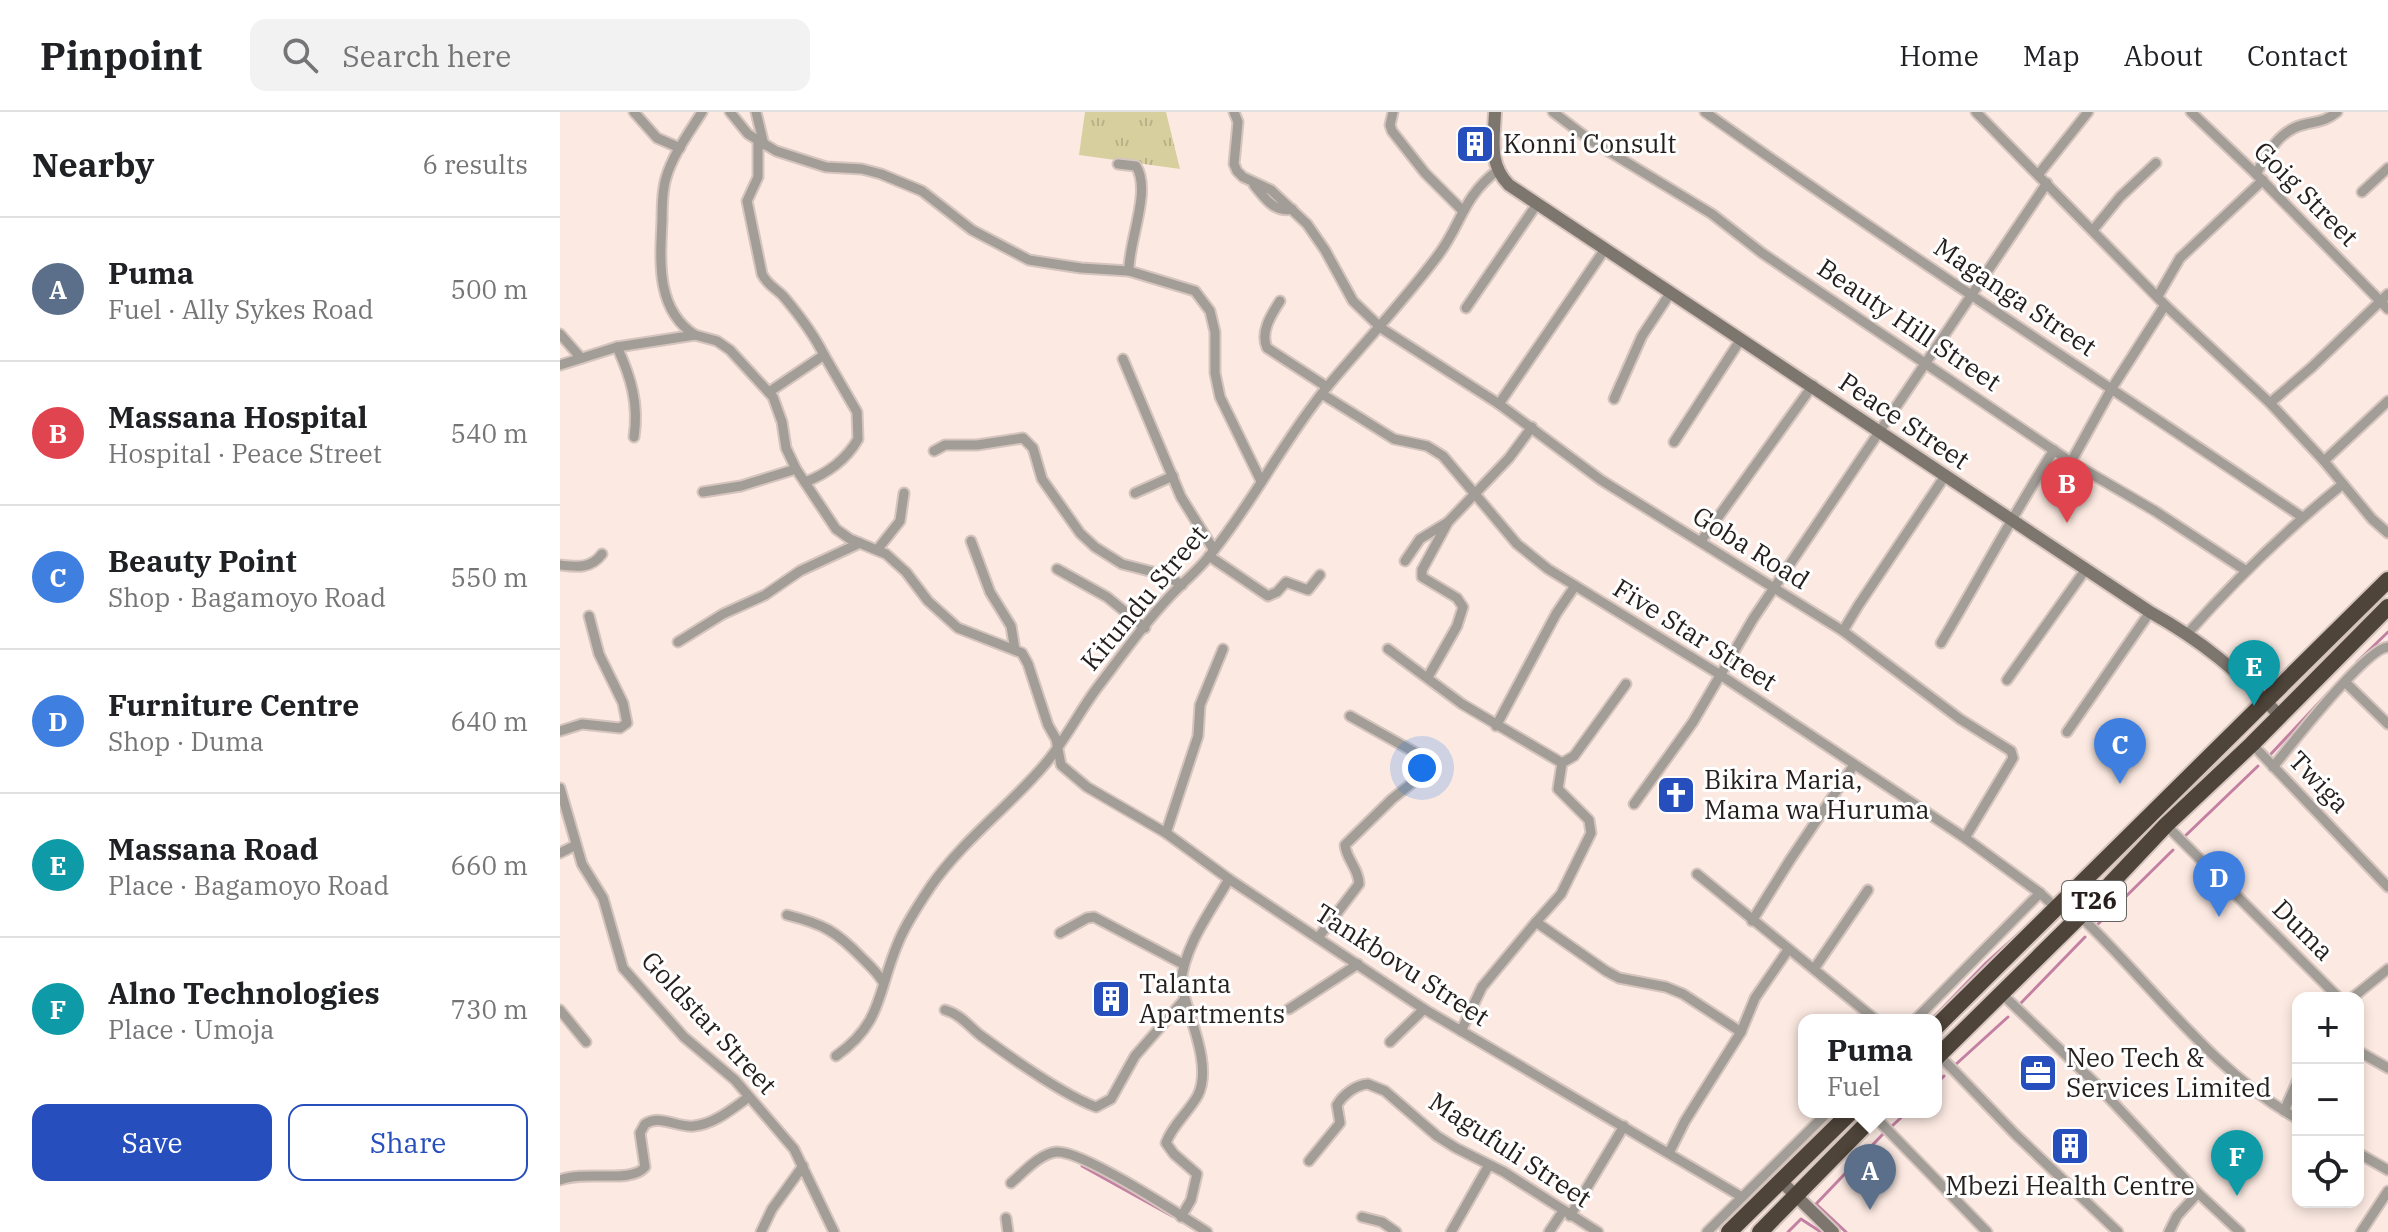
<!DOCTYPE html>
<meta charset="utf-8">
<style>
body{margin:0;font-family:"IBM Plex Serif",serif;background:#f2f2f2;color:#202124}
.controls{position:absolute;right:24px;bottom:24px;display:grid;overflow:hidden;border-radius:16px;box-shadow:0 4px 12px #0003}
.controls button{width:72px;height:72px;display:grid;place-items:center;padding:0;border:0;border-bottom:2px solid #e0e0e0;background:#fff;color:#202124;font:40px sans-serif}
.you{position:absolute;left:862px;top:656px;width:28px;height:28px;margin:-20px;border:6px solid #fff;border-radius:50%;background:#1a73e8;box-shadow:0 0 0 12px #1a73e833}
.badge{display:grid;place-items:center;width:52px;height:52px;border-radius:50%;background:#274ebd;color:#fff;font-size:26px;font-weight:700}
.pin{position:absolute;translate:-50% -66px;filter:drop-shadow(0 2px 4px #0008)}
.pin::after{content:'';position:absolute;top:42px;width:28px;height:24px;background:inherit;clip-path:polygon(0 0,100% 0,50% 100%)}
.popup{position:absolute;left:1238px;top:902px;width:144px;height:104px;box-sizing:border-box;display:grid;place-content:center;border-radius:16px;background:#fff;filter:drop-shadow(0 2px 6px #0005);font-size:26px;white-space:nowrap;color:#757577}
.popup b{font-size:30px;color:#202124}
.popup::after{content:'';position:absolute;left:50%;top:100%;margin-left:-16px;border:16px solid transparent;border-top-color:#fff}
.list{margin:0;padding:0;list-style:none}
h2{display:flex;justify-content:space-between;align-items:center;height:104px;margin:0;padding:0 32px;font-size:34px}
h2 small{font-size:26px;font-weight:400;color:#757577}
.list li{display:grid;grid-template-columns:52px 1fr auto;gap:24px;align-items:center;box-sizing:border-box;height:144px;padding:0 32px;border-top:2px solid #e0e0e0}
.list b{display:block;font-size:30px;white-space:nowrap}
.list p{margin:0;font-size:26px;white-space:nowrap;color:#757577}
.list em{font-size:26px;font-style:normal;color:#757577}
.actions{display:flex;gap:16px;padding:24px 32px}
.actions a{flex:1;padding:18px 0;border:2px solid #274ebd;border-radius:16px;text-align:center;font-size:28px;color:#274ebd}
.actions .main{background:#274ebd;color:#fff}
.icon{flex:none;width:44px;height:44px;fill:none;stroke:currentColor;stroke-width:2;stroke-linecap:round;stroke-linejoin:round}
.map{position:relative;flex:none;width:1828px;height:1120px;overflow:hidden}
header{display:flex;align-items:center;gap:48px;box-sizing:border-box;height:112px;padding:0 40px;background:#fff;border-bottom:2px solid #e0e0e0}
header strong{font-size:38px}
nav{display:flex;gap:44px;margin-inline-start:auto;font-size:28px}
.search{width:560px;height:72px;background:#f2f2f2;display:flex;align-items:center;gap:20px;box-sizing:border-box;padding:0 28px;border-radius:16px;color:#757577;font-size:30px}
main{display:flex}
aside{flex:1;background:#fff}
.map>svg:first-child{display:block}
.grass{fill:url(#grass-tufts)}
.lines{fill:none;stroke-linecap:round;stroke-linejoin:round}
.stream{stroke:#c380a2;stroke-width:3}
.street-casing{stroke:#d5c5be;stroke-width:13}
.secondary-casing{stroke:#d5c5be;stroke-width:16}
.highway-casing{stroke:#d5c5be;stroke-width:20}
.street{stroke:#a29d97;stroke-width:9}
.secondary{stroke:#7d766e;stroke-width:12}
.highway{stroke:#4e4439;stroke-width:16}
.labels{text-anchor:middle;stroke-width:6;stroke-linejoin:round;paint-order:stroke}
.shield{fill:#fff;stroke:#666260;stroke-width:2}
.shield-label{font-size:24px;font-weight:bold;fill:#251e1c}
.poi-label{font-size:26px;fill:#251e1c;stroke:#fff;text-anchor:start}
.street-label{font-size:26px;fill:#251e1c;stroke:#fff}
</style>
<header>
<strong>Pinpoint</strong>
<div class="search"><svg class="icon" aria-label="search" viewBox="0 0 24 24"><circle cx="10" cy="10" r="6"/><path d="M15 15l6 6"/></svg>Search here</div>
<nav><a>Home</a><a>Map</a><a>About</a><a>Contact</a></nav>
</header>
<main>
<aside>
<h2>Nearby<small>6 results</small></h2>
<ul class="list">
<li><span class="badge" style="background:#5c6f8a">A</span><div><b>Puma</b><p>Fuel · Ally Sykes Road</p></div><em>500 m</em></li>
<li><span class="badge" style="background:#e0444e">B</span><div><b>Massana Hospital</b><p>Hospital · Peace Street</p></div><em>540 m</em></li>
<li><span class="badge" style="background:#3f7fe0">C</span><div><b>Beauty Point</b><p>Shop · Bagamoyo Road</p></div><em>550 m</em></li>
<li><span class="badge" style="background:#3f7fe0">D</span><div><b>Furniture Centre</b><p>Shop · Duma</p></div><em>640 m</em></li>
<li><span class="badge" style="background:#0f9aa8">E</span><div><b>Massana Road</b><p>Place · Bagamoyo Road</p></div><em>660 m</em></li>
<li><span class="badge" style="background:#0f9aa8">F</span><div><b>Alno Technologies</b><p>Place · Umoja</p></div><em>730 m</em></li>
</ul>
<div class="actions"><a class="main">Save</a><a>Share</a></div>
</aside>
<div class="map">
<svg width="1828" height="1120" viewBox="0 0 1828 1120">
<defs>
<pattern id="grass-tufts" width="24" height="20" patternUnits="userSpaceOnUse" patternTransform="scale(2)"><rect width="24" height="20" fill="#d8cf9f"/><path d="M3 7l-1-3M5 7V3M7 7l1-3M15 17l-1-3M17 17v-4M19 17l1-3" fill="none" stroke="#b9b188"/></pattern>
</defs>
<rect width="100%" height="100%" fill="#fceae2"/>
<polygon class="grass" points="525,0 606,0 620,57 519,43"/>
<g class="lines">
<g class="stream">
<polyline points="1797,550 1828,520"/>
<polyline points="1710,643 1768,581"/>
<polyline points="1623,726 1698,654"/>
<polyline points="1537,813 1613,738"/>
<polyline points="1460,892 1525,825"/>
<polyline points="1371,908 1426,851 1468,813"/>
<polyline points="1394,954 1448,905"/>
<polyline points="1376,972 1384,964"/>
<polyline points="1332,1014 1347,1000"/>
<polyline points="522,1054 612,1104"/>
<polyline points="1228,1120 1241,1107 1261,1120"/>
<polyline points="1286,1120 1256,1092 1323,1022"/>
</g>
<defs>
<g id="street">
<polyline points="74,0 97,26 120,36"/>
<polyline points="170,0 188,22 216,39 266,55 302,57 321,62 362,79 412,118 469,148 521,156 569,159 635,179 650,199 655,220 655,261 660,285 701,369"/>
<polyline points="196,0 204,33"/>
<polyline points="674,0 678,10 674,52 677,59 683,65 711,78 747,112 765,138 793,189 821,216 939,292 1041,368 1283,519 1400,607 1451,639 1453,646 1405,726"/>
<polyline points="833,0 830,13 832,19 865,61 902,98"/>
<polyline points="993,0 1030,28 1152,102 1202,141 1511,350 1595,399 1685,458"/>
<path d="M1145 0C1341 139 1543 270 1742 405"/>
<polyline points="1416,0 1605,193 1710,291 1764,349 1812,407 1828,421"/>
<polyline points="1631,0 1696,62 1828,197"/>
<path d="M198 30V65L187 89 202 162C207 173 217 177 224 185 240 204 253 221 264 243L209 280"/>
<path d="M558 52 576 54C592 79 568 130 569 159"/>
<path d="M1696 62C1708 40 1720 17 1746 12 1759 9 1766 9 1777 0"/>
<polyline points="1478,63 1528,0"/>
<path d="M694 73C705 86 714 101 732 97"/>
<polyline points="1802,80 1828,56"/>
<polyline points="1533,118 1560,85 1596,51"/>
<polyline points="1598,184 1620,146 1703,68"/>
<path d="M720 189C711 203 700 220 707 236L767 275"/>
<polyline points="906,196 977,92"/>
<polyline points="0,222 21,246"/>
<path d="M135 223C96 198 100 150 102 109 102 95 102 79 106 66 113 42 129 21 142 0"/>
<path d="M57 235C71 265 79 292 74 325"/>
<polyline points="563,247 621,385 654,438"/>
<polyline points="0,253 57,235 135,223 157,229 170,238 213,285 222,310 226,336 236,357 276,417 290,427 326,442 346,460 368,489 398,516 462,541 468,552 488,613 496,627 501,653 527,675 606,721 669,767 864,897 1182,1085"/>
<polyline points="762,282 834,327 867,334 883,344 957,432 988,457 1159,562 1405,726 1480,781 1496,796"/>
<polyline points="1054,287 1082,224 1111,180"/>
<polyline points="1710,291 1752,255 1828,182"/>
<polyline points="939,292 1045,137"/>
<polyline points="1114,330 1181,227"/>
<polyline points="374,339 385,333 417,333 463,326 473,336 482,367 520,421 535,435 562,452 605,463 622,473"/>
<polyline points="1764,349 1828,289"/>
<polyline points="1511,350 1552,276 1605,193"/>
<path d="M245 370C267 362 287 347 298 327L297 300 264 243"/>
<polyline points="143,380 181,374 236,357"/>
<polyline points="575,381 613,364"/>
<polyline points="411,429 430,480 451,514 455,538"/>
<polyline points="1141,429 1253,273"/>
<polyline points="317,438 340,409 344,381"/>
<polyline points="649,444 708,484 717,480 726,470 748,478 760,463"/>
<polyline points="845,449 860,427 888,410"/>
<path d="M0 453C17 455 31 457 42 442"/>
<polyline points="497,457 547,485 585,516"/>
<polyline points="1283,519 1298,494 1385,364"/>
<path d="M1628 521C1676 467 1726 418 1783 372"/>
<polyline points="118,530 163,502 205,483 240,459 300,431"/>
<path d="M1381 531C1419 467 1454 401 1494 338"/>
<polyline points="828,537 902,592 1002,651"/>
<polyline points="868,565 897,514 903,495 897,486 862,465 862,458 888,410 949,346 972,315"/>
<polyline points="1447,568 1526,457"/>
<polyline points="1785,570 1828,612"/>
<polyline points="936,614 996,502 1015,474"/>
<polyline points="0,619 22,612 60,616 67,611 63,591 39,542 29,504"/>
<polyline points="1507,620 1590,500"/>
<polyline points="1692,632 1828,775"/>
<path d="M1713 655C1731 633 1805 537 1828 535"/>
<polyline points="0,676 22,752 43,786 63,856 124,925 175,968 234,1037 274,1120"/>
<polyline points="1074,692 1133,610 1193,507 1487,71"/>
<polyline points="1606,713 1779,886"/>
<polyline points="606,721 638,624 640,593 663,537"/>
<polyline points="0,741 16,733"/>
<polyline points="1137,762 1316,908"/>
<path d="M227 803C263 812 276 819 302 846 310 854 317 860 323 870"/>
<path d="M1520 804C1592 872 1650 958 1738 1007"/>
<polyline points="1192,809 1230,748 1294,653"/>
<polyline points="976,810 1001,782 1031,721 1029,708 998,677 1002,651 1014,644 1066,572"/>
<polyline points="500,821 527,806 534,805 623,852"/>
<path d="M758 826 799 772C799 757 786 747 785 733L832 687 852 671 864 652 856 641 790 604"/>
<polyline points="1254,857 1308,778"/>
<polyline points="1441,881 1535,971 1638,1081 1680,1120"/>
<polyline points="1792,886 1828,857"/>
<polyline points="729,897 798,852"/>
<polyline points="0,898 26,930"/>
<path d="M385 898C400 902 409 914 420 923 450 945 503 983 536 995L551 987 575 944 624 888"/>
<polyline points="1355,908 1480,781"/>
<polyline points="901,919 922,875 976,810 1046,859 1059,866 1106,875 1123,882 1181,920"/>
<polyline points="830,930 864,897"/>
<polyline points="1798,939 1828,956"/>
<polyline points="1379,943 1455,1022 1558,1120"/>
<path d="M276 944C323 911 317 880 338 831 346 811 359 792 371 774 404 727 450 694 486 651 506 627 519 600 537 576 563 542 590 503 621 473 633 462 644 452 654 438 695 387 725 326 767 275 803 232 842 191 876 146 902 113 901 86 938 58"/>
<polyline points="1724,999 1738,968"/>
<polyline points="1314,1004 1427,1120"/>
<polyline points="1109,1041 1125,1009 1181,920 1195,886 1228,838"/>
<polyline points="1798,1041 1828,1058"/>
<path d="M749 1049 780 1011 777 993C783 983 795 973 808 972L825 979 877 1024 896 1036 944 1060 1038 1120"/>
<path d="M0 1068C26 1058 71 1072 85 1055L80 1021 85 1012C101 1002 117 1016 134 1014 155 1012 173 996 189 985"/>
<path d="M451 1071C463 1061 479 1042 496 1040 521 1037 622 1104 647 1120"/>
<polyline points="1010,1104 1064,1014"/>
<path d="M621 1105 631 1088 637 1062 614 1042 606 1031C612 1013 629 1000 638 983 653 952 627 902 621 871 624 834 651 799 669 767"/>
<polyline points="802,1105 822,1110 836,1120"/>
<polyline points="446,1106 448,1120"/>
<polyline points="201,1120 212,1097 243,1054"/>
<polyline points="891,1120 929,1053"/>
<polyline points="989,1120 1003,1099"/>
<polyline points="1147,1120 1268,1000"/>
<polyline points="1609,1120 1617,1104 1638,1081"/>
<polyline points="1801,1120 1828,1079"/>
</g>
<g id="secondary">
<path d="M935 0C934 27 928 52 949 73L1590 500C1642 529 1678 559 1719 603"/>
<polyline points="1222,1070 1273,1120"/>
</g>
<g id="highway">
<polyline points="1376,915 1828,468"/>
<polyline points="1376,946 1520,804 1606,713 1692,632 1828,495"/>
<polyline points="1169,1120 1291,1000"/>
<polyline points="1200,1120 1318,1000"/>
</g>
</defs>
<use href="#street" class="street-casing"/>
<use href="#secondary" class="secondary-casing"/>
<use href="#highway" class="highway-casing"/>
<use href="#street" class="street"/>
<use href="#secondary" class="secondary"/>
<use href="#highway" class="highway"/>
</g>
<defs>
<symbol id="building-square" viewBox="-11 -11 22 22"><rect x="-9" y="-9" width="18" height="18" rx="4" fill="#274ebd" stroke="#fff"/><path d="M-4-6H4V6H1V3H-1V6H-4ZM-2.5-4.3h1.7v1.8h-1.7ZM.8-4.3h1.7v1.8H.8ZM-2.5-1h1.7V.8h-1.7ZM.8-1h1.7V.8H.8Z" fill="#fff"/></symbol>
<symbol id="church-square" viewBox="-11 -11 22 22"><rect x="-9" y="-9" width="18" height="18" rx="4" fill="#274ebd" stroke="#fff"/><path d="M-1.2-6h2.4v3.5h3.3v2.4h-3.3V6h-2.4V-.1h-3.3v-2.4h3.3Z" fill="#fff"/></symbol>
<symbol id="office-square" viewBox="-11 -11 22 22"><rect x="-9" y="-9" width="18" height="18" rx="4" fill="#274ebd" stroke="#fff"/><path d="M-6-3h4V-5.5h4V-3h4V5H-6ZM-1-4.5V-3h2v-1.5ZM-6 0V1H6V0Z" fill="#fff"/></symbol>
</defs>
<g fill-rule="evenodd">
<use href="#building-square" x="893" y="10" width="44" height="44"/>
<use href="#church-square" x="1094" y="661" width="44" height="44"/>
<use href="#building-square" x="529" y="865" width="44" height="44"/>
<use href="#office-square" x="1456" y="939" width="44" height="44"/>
<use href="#building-square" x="1488" y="1012" width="44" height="44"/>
</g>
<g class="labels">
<rect class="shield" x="1502" y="769" width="64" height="40" rx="6"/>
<g class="shield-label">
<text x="1534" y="797">T26</text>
</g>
<g class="poi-label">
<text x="943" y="41">Konni Consult</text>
<text x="1144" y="677">Bikira Maria,<tspan x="1144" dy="30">Mama wa Huruma</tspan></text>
<text x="579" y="881">Talanta<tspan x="579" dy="30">Apartments</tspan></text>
<text x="1506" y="955">Neo Tech &amp;<tspan x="1506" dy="30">Services Limited</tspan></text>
<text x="1510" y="1083" text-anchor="middle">Mbezi Health Centre</text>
</g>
<g class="street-label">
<text transform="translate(1746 82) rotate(45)" y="9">Goig Street</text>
<text transform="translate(1455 185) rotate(34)" y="9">Maganga Street</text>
<text transform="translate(1349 213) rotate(34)" y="9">Beauty Hill Street</text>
<text transform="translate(1344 309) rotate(34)" y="9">Peace Street</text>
<text transform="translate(1191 436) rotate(32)" y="9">Goba Road</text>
<text transform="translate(584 486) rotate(-50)" y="9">Kitundu Street</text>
<text transform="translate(1135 523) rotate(32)" y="9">Five Star Street</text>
<text transform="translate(1759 670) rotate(46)" y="9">Twiga</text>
<text transform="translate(1743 818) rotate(45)" y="9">Duma</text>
<text transform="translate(842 853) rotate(33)" y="9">Tankbovu Street</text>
<text transform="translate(149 911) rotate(47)" y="9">Goldstar Street</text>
<text transform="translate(950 1038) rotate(33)" y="9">Magufuli Street</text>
</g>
</g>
</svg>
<div class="controls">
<button>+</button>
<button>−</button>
<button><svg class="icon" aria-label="locate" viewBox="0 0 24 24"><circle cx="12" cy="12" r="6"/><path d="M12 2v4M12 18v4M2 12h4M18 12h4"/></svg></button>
</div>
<div class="you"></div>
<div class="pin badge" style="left:1310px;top:1098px;background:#5c6f8a">A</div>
<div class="popup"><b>Puma</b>Fuel</div>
<div class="pin badge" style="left:1507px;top:411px;background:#e0444e">B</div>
<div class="pin badge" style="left:1560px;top:672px;background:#3f7fe0">C</div>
<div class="pin badge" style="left:1659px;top:805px;background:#3f7fe0">D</div>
<div class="pin badge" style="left:1694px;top:594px;background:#0f9aa8">E</div>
<div class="pin badge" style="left:1677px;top:1084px;background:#0f9aa8">F</div>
</div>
</main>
